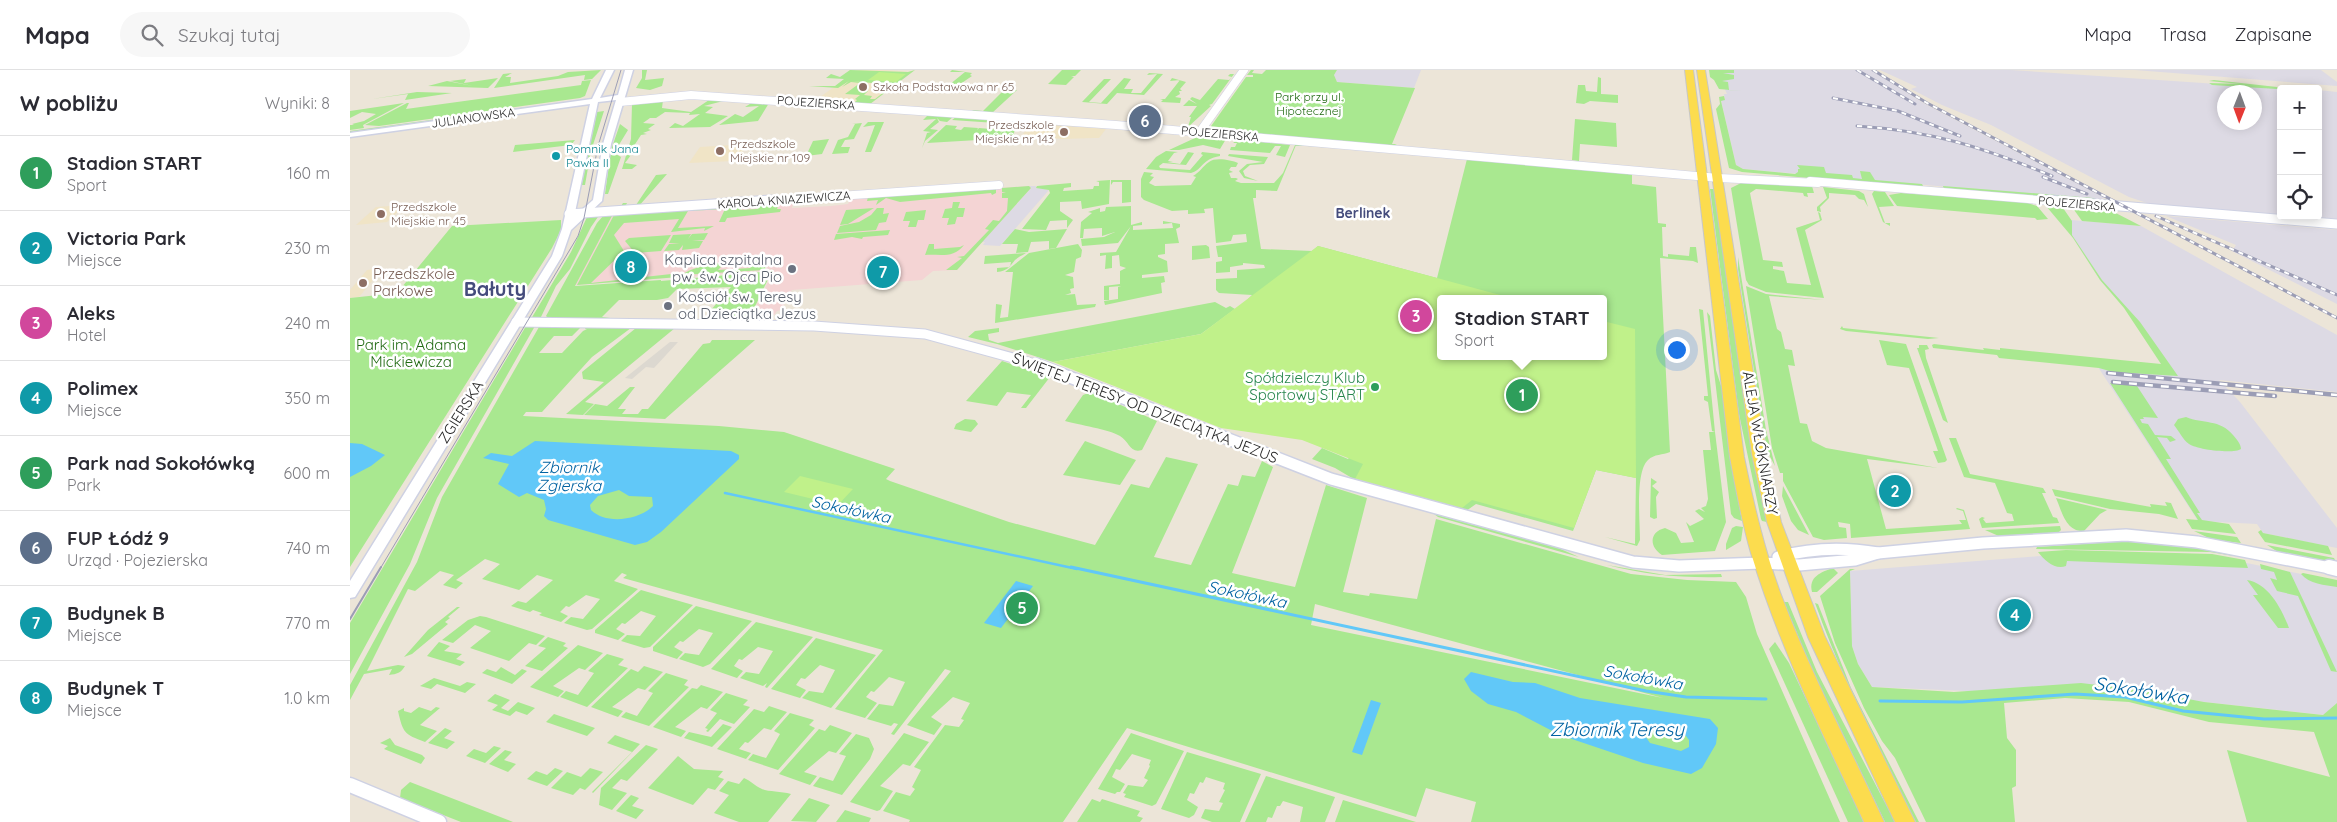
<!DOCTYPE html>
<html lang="pl">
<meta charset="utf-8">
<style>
body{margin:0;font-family:Quicksand,sans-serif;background:#f7f7f7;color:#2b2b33}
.controls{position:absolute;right:15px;top:15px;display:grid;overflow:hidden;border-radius:5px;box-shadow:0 2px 12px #0003}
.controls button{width:45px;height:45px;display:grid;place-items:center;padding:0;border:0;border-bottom:1px solid #e1e1e2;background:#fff;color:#2b2b33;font:25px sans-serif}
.compass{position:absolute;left:1867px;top:15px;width:45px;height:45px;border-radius:50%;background:#fff;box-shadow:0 2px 12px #0003;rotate:181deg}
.you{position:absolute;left:1326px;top:279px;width:18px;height:18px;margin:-12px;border:4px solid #fff;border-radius:50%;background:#1a73e8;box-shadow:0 0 0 8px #1a73e833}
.badge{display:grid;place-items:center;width:32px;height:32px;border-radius:50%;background:#0b8043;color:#fff;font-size:16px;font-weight:700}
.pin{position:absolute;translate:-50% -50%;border:2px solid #fff;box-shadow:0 1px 5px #0006}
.popup{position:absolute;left:1087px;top:225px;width:170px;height:65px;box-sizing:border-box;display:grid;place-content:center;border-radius:5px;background:#fff;filter:drop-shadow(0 1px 4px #0005);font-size:16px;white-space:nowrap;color:#7c7c81}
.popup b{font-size:19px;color:#2b2b33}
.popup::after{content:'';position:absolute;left:50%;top:100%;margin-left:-10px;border:10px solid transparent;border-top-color:#fff}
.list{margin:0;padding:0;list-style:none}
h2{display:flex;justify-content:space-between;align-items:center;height:65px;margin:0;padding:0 20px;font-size:21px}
h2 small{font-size:16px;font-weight:400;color:#7c7c81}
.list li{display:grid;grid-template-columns:32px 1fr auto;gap:15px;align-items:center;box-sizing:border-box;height:75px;padding:0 20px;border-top:1px solid #e1e1e2}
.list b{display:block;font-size:19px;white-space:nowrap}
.list p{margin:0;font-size:16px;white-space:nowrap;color:#7c7c81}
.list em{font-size:16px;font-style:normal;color:#7c7c81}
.icon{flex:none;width:28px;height:28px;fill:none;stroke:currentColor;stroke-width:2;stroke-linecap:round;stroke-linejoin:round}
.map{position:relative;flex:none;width:1987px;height:752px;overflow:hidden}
header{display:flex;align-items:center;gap:30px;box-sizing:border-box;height:70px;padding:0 25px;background:#fff;border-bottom:1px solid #e1e1e2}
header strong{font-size:24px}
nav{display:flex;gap:28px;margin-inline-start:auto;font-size:18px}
.search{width:350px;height:45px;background:#f7f7f7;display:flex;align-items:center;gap:12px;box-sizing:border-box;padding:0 18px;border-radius:28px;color:#7c7c81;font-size:19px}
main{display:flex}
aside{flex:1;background:#fff}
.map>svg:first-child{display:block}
.industrial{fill:#dddae4;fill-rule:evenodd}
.education{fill:#f0e4c6}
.medical{fill:#f4d4d4}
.green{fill:#a9e890;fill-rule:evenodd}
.pitch{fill:#c0f18a}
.plaza{fill:#dcd8d0}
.water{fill:#61c8f8;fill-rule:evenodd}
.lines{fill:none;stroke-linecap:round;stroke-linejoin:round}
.stream-far1{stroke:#61c8f8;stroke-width:2.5}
.stream{stroke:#61c8f8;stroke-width:3}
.tertiary-far3-casing{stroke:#ced1e3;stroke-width:9}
.tertiary-far2-casing{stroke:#ced1e3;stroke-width:11}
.tertiary-far1-casing{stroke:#ced1e3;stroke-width:14}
.tertiary-casing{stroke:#ced1e3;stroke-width:17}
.secondary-casing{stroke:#ced1e3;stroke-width:3}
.primary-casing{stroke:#c7c7c7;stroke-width:2}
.tertiary-far3{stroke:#fff;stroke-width:8}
.tertiary-far2{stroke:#fff;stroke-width:9}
.tertiary-far1{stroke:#fff;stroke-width:11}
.tertiary{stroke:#fff;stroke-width:14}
.secondary{fill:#fff;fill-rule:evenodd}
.primary{fill:#fcdc4e;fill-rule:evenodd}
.tram-far1{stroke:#9b9db5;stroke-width:1}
.tram{stroke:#9b9db5;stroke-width:2}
.rail-far1-casing{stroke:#9b9db5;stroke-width:3}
.rail-casing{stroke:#9b9db5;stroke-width:4.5}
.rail-far1{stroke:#fff;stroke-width:2;stroke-dasharray:5;stroke-linecap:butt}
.rail{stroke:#fff;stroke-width:2.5;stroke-dasharray:8;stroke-linecap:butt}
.education-dot{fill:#8d6e63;stroke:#fff;stroke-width:2}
.culture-dot{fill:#0f9aa8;stroke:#fff;stroke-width:2}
.worship-dot{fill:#6b7280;stroke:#fff;stroke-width:2}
.leisure-dot{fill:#2e9e5b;stroke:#fff;stroke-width:2}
.labels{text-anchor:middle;stroke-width:5;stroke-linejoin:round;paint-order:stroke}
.far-education-label{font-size:12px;fill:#785e54;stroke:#fff;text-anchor:start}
.far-park-label{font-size:12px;fill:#216a13;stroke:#fff}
.far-street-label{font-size:12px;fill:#282828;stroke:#fff}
.far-culture-label{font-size:12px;fill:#0d838f;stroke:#fff;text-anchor:start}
.far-neighbourhood-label{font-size:14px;font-weight:bold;fill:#454c7c;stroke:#fff}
.worship-label{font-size:15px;fill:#5b616d;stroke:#fff;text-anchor:end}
.education-label{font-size:15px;fill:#785e54;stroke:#fff;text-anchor:start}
.park-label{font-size:15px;fill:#216a13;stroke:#fff}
.leisure-label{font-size:15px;fill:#27864d;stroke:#fff;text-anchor:end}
.street-label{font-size:15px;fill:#282828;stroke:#fff}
.water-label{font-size:16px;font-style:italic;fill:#0263a2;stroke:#fff}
.near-water-label{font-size:19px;font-style:italic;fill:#0263a2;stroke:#fff}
.district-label{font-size:20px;font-weight:bold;fill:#454c7c;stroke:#fff}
</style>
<header>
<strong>Mapa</strong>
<div class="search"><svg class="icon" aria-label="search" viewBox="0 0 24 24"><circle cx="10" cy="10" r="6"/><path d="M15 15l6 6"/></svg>Szukaj tutaj</div>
<nav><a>Mapa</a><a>Trasa</a><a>Zapisane</a></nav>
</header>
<main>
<aside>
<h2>W pobliżu<small>Wyniki: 8</small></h2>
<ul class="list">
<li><span class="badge" style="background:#2e9e5b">1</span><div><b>Stadion START</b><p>Sport</p></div><em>160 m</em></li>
<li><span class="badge" style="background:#0f9aa8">2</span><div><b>Victoria Park</b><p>Miejsce</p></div><em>230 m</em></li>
<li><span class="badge" style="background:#d1479c">3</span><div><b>Aleks</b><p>Hotel</p></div><em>240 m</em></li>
<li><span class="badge" style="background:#0f9aa8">4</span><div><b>Polimex</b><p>Miejsce</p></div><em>350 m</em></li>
<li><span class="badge" style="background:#2e9e5b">5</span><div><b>Park nad Sokołówką</b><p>Park</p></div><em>600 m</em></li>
<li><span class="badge" style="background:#5c6f8a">6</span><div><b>FUP Łódź 9</b><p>Urząd · Pojezierska</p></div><em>740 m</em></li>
<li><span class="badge" style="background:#0f9aa8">7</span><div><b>Budynek B</b><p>Miejsce</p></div><em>770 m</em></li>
<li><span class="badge" style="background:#0f9aa8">8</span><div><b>Budynek T</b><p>Miejsce</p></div><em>1.0 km</em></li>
</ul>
</aside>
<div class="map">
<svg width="1987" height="752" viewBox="0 0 1987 752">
<rect width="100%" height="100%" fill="#ece5d8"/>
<g class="industrial">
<polygon points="987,0 1071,0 1064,18 987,12 984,5"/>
<polygon points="1366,0 1521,0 1575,34 1755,128 1748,130 1393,99 1386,95 1371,30 1375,30 1374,24 1377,24"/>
<path d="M1530 0H1661L1943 19H1931V145L1800 134 1779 127 1641 55 1592 35 1561 19 1567 17ZM1874 22H1904V52H1874Z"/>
<polygon points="1785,0 1971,0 1987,12 1987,16"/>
<polygon points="1968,20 1987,22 1987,149 1949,146 1968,146"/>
<polygon points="679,116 687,116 685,117 699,120 650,176 633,175 635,172 632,172 681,118"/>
<polygon points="1816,146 1987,160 1987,234 1882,181 1886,175"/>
<polygon points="1721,150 1791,156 1987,265 1987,322 1869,310 1890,332 1987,458 1987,478 1913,463 1907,454 1848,451 1748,297 1819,304 1775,238 1751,211 1721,164"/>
<polygon points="1692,482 1866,487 1987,511 1987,633 1974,645 1836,630 1522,617 1508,594 1502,576 1500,501 1691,486"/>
</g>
<g class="education">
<polygon points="508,0 535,0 562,2 520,34 484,29 479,31 465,30 472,29 473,27 470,27"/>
<polygon points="683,53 756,59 749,68 744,68 712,69 672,65"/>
<polygon points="398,74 388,89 384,91 339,93 350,77"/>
<polygon points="55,135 37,152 6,155 26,137"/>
<polygon points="33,198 9,227 0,228 0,220 17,200"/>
</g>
<polygon class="medical" points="679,116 681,118 607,200 583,201 572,210 442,220 431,240 427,241 424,245 401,246 424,200 225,215 263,144 443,133 442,138 481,136 498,134 501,128"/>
<g class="green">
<polygon points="251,0 242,9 234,10 235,5 144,18 153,4 162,3 155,7 161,7 160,13 208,6 218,2"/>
<polygon points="292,0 297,0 295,10 314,8 312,16 300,20 286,18 292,8"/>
<path d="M500 0 558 2 565 0 520 34 504 33 507 30 505 29 510 25 495 24 510 13 501 12 492 17 499 11 488 18 459 16H485L494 9 476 8 481 4 490 7ZM501 11 543 15 525 29H520L522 26 514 25 518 21 508 20 517 13Z"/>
<polygon points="602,0 622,3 620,5 622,6 600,21 577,19 581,16 594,19 615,2 600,2"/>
<polygon points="712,0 731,0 725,6 721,6 724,7 716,15 698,14"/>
<polygon points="901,0 904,0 902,3 912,4 916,0 987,0 984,5 987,12 1065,18 1042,74 1047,74 1042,76 859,59 896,7 903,7 903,5 897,5"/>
<polygon points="1359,0 1384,0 1384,3 1373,3 1384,5 1384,9 1372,11 1378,12 1379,20 1392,21 1369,19 1364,10 1360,7"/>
<polygon points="799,3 813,4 794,25 767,23 757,34 732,32 754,9 761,9 739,32 751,33 774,8 781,9 774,19 783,19 781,23 791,23 807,4 797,5"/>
<polygon points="880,4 884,4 862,34 859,35 861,36 838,57 841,47 839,47 847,36 833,36 839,30 847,34 840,29 842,27 850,30 868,9 879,10 882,7 878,6"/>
<polygon points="1248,7 1251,8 1251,24 1268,25 1268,33 1240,31 1234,34 1226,33 1228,15 1235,15 1236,21 1247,22"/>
<polygon points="148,8 138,18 78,16 97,11 123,16 100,11 116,9 114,13"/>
<polygon points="822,8 836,12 830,19 832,21 829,21 830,24 825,27 831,28 830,33 811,32 813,30 810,29 815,29 830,10 820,11"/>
<polygon points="241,10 235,26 230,28 29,56 15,55 57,33 59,33 56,39 231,15 232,11"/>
<polygon points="1864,10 1927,17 1931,22 1927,19 1862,15 1859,13 1890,14 1859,11"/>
<polygon points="655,19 667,20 642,43 621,42 623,40 633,41"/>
<polygon points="67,22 102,23 55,30 58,24 22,29"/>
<polygon points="1374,26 1375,30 1371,31 1386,95 1393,99 1445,104 1448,102 1448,99 1450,99 1447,95 1474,97 1476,103 1502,105 1503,108 1512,109 1510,101 1520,102 1525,110 1572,114 1574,118 1392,102 1379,98 1366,39 1370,34 1369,27"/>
<polygon points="313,30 312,38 341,42 359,30 377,30 354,36 363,37 355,43 378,46 360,57 319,58 325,53 333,56 350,44 339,45 340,43 315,42 306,48 300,48 293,53 305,54 298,59 301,60 293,63 297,64 291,65 278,85 281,85 275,93 287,95 282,99 272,99 281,69 282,34"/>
<polygon points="403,32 419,33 408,51 369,55 385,44 393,47 409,36 395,37"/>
<polygon points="54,33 13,55 14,58 0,60 0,55 4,55 2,54 14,51 26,44 12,42 0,48 0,41"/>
<polygon points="177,37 178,37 0,64 0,61"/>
<polygon points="254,41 241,81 235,115 231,115 247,42"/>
<polygon points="578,45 603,47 597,52 590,51 587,48 589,52 580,59 588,60 575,71 572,78 577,63 581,62 573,61 586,49 573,50"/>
<polygon points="606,47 681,53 675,60 668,59 674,58 677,55 602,50"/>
<polygon points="1225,49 1266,53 1267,77 1230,74 1229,91 1222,90"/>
<polygon points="518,52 534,52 521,82 515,82 525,55 513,57"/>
<polygon points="512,53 504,69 495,70 491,77 500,77 498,83 482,84 488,70 498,67 505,54 502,54"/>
<polygon points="270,54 278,60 264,83 271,87 258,124 255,124 261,80"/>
<polygon points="596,55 607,56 605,59 611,60 614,57 628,58 627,60 629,58 653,60 648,66 654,60 665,60 662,68 577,73"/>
<polygon points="854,66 876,69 870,79 853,75 829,80 819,80 845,68"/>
<polygon points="479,69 472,84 456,86 463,71"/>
<polygon points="225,70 221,75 163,82 165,75"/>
<polygon points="887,70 890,70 940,75 935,87 926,85 931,76 925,76 920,83 880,80 881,77 885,77 887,73 883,73"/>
<path d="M945 75 1035 82 946 75 927 121 906 120V128H903L911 179 962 181 968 176 1087 208 1117 89 1282 104V114L1306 117 1308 153 1316 154V157H1312L1313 186 1318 187V184L1339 186 1340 177H1346L1348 193 1343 191 1310 188 1320 382C1313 385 1304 384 1298 390 1285 402 1290 451 1290 470L1287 476 1255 467 1285 474 1286 408 1246 400 1223 461 1126 434 1116 441 1007 411 985 398 962 389 972 378 998 389 1005 380H1255L1253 229H1138L1104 219 898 229 902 225 869 223 866 220V209L887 208V200L915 198 914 195 893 193V195L880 197V202L866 203V192L872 191V187H868L866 176 897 172 896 164 883 165 881 171 866 173 863 138 854 139 855 143 838 144V140L822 141 794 130 791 127V109L794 102 803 103 800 106 804 107 799 113 805 116 841 115 846 107 843 106C850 102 852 97 859 92 865 87 881 90 888 93L886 97H881L879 100 883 102 879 103 881 108H886L888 109 885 111 891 113H924L933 103Z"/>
<path d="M816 81 828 82 824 83 818 91 823 92H817L830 94 838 82 844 83 836 95 813 93 809 96 810 98 840 100 853 85 851 84 852 82 870 84V86C851 89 853 100 841 103L796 99 806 87Z"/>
<polygon points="879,84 918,87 914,94 900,95 893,101 895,106 908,111 894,108 889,101 897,94 913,92 878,86"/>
<polygon points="317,104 288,137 271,136 273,133 277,133 276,135 286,135 306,105"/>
<polygon points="760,110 759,134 732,139 731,131 710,132 710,141 723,150 717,158 717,150 700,151 696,160 672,159 700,123 699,120 686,118 687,116 721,113 721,117 714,118 713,121 743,119 744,116 749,116 749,112 746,111"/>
<polygon points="761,110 781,110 781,132 772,133 772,112 763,112 761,115"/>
<polygon points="1391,113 1462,116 1464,123 1457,123 1458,127 1454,126 1453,123 1406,119 1400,123 1413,190 1432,192 1433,197 1423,196 1423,199 1434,201 1437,213 1461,215 1446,158 1470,150 1468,142 1470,143 1472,150 1455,160 1474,228 1416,222 1399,215 1396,210 1381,118"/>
<polygon points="679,116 681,118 607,200 596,200 612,188 607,187 614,186 639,160 635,159 643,150 649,151 657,141 658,128 652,128 652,123 656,122 652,122 652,118"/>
<polygon points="1593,116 1743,128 1752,132 1594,119"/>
<polygon points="1473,117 1509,121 1514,124 1518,137 1514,130 1509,129 1505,125 1479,123 1479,128 1470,137 1471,142 1467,141 1467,137 1477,128"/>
<polygon points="646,118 646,123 642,125 641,123 550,132 536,128 526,135 528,130 517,131 518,127"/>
<polygon points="1360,119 1364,119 1374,175 1402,379 1417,452 1412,451 1411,449 1389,344"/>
<polygon points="1524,121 1535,122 1544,136 1529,137 1535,153 1540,153 1540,156 1533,152 1522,124"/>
<polygon points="1551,123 1674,132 1687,136 1698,149 1687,150 1685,148 1547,136 1539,125"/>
<polygon points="603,132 610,132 608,138 615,138 613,147 607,147 605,154 597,155 599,148 592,148 595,139 602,138"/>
<polygon points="429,133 427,139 431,139 430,142 377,148 375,152 369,152 375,139 338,141 328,158 364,156 354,161 355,158 321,162 329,149 274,153 264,165 274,181 241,213 330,203 329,207 227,215 264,145 393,136 391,140 407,139 410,135"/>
<polygon points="781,136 781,155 792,152 792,155 783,156 783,160 823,158 822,153 813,154 813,151 830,154 830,157 826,159 829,173 815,174 815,184 808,185 808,187 817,191 818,202 792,205 792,208 814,206 815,212 811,213 812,223 755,235 754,231 768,229 768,217 771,216 759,217 759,230 754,230 754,216 770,214 770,201 776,198 770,196 769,185 762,186 762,198 755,199 756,185 750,186 750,183 766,182 781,156 768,173 732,176 731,169 754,167 765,162 752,166 752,158 734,159 733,168 730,168 731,152 742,143 738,142 750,138 750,142 755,141 756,137"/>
<polygon points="1696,136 1713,138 1722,151 1722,165 1752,210 1790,252 1828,306 1763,302 1749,298 1649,288 1647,285 1583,278 1582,275 1584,274 1634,280 1633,278 1650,280 1650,278 1811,294 1774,238 1750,210 1723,168"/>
<polygon points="1722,137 1758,139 1791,156 1732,151"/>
<polygon points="524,138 498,154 490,155 496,140"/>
<polygon points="527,138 534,138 533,144 539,143 536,152 529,153 526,160 487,163 490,156 509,152 521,145"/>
<polygon points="576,140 574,150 568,150 566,157 558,157 560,151 553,151 556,142"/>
<polygon points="250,144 241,157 220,199 206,216 190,249 181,249 221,182 237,147"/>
<polygon points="263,144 225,216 311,210 311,211 422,201 399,249 359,248 365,242 360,241 381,217 327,219 318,228 307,230 269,230 252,247 268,249 198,248 196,246 247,153 253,146"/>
<polygon points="211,150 211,160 202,178 0,497 0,228 47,223 102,156"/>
<polygon points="665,159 679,162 717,159 706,178 699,179 699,171 681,172 678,182 666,183 668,174 652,174"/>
<polygon points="540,160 538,165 513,167 512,169 502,167 484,170 486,164"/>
<polygon points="358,163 354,170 342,171 353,171 349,178 332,180 333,175 329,180 314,181 319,174 330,173 319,173 323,165 341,164 338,169 342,164"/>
<polygon points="321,165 311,181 285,183 275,171 279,168"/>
<path d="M579 174H584V179L610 177 614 175C603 189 591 184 575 185Z"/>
<polygon points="728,174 732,180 731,187 726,189 724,202 715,205 723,207 724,218 720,219 721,223 715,225 725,224 727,235 746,234 745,237 645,253 646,234 652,235 650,248 658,247 663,202 655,202 679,183"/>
<polygon points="856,175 859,177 860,188 842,190 842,176"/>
<path d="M676 183C673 185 668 187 665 190 660 196 658 201 647 202V198L660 197 661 192 634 194 635 186Z"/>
<polygon points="1388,187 1416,360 1425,396 1418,383 1414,363 1388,199"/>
<path d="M428 188 432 189 412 192 410 196 416 195 415 200 429 199 332 205C337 199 366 192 375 193L368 200 400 198 403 194H380L385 192Z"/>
<polygon points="1396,216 1416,224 1474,230 1419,226 1427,259 1431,262 1435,279 1442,280 1445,296 1438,295 1450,353 1457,354 1462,371 1476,378 1588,398 1517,389 1536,459 1612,454 1609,450 1616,450 1613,441 1606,439 1607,438 1614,440 1620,459 1501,468 1500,454 1488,452 1489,457 1496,458 1497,468 1474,470 1463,467 1433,411 1433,403 1430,403 1422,378"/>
<polygon points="865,232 876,238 880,236 885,239 851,264 703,292 647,274 618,267 625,261 649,258 649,262 638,264 639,270 648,273"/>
<polygon points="1349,239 1353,240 1365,362 1362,361 1358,332 1354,330 1354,326 1358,326"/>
<polygon points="1357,242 1360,246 1366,300 1372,319 1381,393 1392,451 1384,448 1381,444"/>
<polygon points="176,256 185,256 87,428 60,494 0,604 0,553"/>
<polygon points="1492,256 1493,258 1589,268 1578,269 1496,261 1490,259"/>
<path d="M189 257H231L222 266H204L189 283H212L233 261 237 259H235L236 257 281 258 242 287 192 342H176L173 346 369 356 434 362 545 399 536 409 540 411 659 452 745 475 781 414 799 418 816 387 848 394 804 487 841 495 878 414 888 416 892 405 905 407 912 391 923 397 882 503 945 517 976 415 1017 428 993 522 1019 526 1020 523 1067 529 1086 449 1281 504 1337 510 1386 512 1396 527 1407 564 1490 752H1121L1126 732 1076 718 1066 747 777 658 713 752H559L560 750 533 741 546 722 560 726 565 719 562 717 571 700 564 697 595 655 609 657 614 650 611 649 620 633 603 627 581 647 592 654 584 665 557 655 601 601 595 599 544 665 541 664 548 654 544 653 541 656 517 649 529 634 543 636 555 612 539 607 524 622 521 621 516 627 527 633 515 648 485 639 533 580 273 508 277 505 272 503 264 511 288 519 242 559 237 560 214 553 221 547 233 549 250 529 236 525 219 537 216 536 210 542 218 546 211 552 189 545 192 543 183 540 180 542 161 536 168 531 176 533 203 510 187 505 169 520 132 509 150 494 135 489 106 510 113 513 106 519 93 515 104 505 90 501 65 521 58 519 17 601 48 595 55 596C51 603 47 604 39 605L42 599 14 604 0 630V615L67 492 92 427ZM965 534 1313 628 961 555Z"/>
<polygon points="286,258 325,258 235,332 244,334 233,345 216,344 254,312 233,309 232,302"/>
<polygon points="362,270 405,270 315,349 234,345 245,334 257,336 280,317 285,317 268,339 276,339 272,344 288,344 292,339 298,339 353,274 360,273"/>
<polygon points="1529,270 1556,274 1597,390 1595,392 1588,393 1583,381 1588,381 1559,298 1537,295"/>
<polygon points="1569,275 1577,275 1579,279 1575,280 1576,288 1598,353 1593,350 1567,278 1569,278"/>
<polygon points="652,291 700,307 676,338 671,338 681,325 657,322 647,336 616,331"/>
<polygon points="1760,313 1787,316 1808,348 1793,347 1794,349 1790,349 1792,353 1798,354 1805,365 1821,366 1826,370 1820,372 1817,368 1807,367 1821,389 1816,389 1850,443 1847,443 1852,450 1879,454 1886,464 1842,459 1836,449 1848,450"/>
<path d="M741 322 807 351 792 380C780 384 779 371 770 366 758 359 729 355 715 351L733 325Z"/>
<path d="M1836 347C1853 354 1870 349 1883 365 1887 370 1891 374 1891 379 1884 384 1848 380 1839 374 1833 370 1829 361 1824 355L1828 349Z"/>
<polygon points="615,349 625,350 628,354 621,362 604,359 606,354"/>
<path d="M1359 362H1365L1376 452 1365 481 1312 485C1299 477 1299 462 1315 458L1326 463 1331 473 1344 472 1336 452 1340 456 1354 449 1345 441 1349 439 1355 442 1351 438 1356 436 1358 429 1353 380H1361Z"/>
<polygon points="1599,368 1606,368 1620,404 1693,418 1696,423 1692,423 1703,447 1707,448 1709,453 1632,458 1629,449 1632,447 1635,448 1633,449 1636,453 1664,451 1662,444 1657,443 1645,413 1614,407"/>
<polygon points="735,371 786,390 770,415 713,405"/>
<polygon points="1301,408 1307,412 1302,416 1309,422 1306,427 1307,448 1304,449 1300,447"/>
<polygon points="1433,416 1459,465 1448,460 1441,451 1432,426"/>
<polygon points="1702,419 1801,437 1800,434 1817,436 1815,432 1821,433 1828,449 1809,444 1760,439 1705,426"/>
<path d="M1706 428 1757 440 1750 444 1734 461C1716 462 1712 442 1706 428Z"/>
<polygon points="1084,444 1206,477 1229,487 1088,447"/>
<polygon points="1386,456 1393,457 1391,471 1376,480 1376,474 1382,458"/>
<polygon points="1710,456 1711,460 1708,463 1651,467 1635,460"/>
<polygon points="1911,460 1913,463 1978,476 1982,485 1915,472 1908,462"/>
<polygon points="1844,461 1887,467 1891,473 1863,470"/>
<polygon points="1777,471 1844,476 1883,483 1884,486 1860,482 1686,479 1687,477"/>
<polygon points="1917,475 1984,488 1985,490 1979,492 1928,482"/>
<path d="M1716 480 1862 484 1895 490 1898 498 1717 491 1716 496C1705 500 1695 491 1688 482Z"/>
<polygon points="1910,494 1940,502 1987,602 1981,601 1948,526 1927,521 1920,508 1927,510 1924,502 1911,499"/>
<path d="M1257 495 1315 505 1371 504 1372 507C1332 508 1296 505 1257 495Z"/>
<path d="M1483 498 1488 503 1467 522H1462C1458 507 1471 502 1483 498Z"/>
<polygon points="1500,499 1505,499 1500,501 1502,576 1508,594 1522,617 1604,622 1731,613 1790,620 1854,632 1973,645 1987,633 1987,752 1897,752 1877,680 1980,707 1964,662 1859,652 1779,632 1715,628 1654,633 1657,668 1666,680 1666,716 1662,718 1665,752 1576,752 1545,688 1532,671 1514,638 1485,573 1470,526"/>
<path d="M1953 503 1987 510V517C1975 515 1959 514 1951 504Z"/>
<path d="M1897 510C1918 513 1932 539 1939 558H1928L1903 525H1908Z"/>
<polygon points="291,520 343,535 300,577 294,578 271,571 277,565 290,566 306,546 291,541 275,554 272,553 266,559 275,564 268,570 245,563 245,560"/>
<polygon points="1434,532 1438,532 1467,602 1545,752 1535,752 1463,602"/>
<path d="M1465 533 1468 534 1501 618 1569 752H1566C1529 680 1492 609 1465 533Z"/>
<polygon points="346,536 402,551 360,594 353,597 329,589 335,583 349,585 363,563 349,559 333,572 330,571 324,577 333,582 327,589 303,581 303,577"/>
<polygon points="107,537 110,537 98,547 100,548 95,552 98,554 62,584 54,587 78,560"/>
<polygon points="130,546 136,547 195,566 186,575 179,573 159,591 120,578 141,561 125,555 103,573 92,570 118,550"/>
<polygon points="406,552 463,567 417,618 415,617 417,613 413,616 390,608 396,602 409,604 423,581 408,577 392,590 389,589 384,596 393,601 387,608 361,599"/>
<polygon points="198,567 216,573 213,576 218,578 192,601 175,596 196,578 188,576"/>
<polygon points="466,568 526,585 481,638 452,628 459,621 473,623 485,600 470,595 455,609 451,608 446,615 456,620 450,628 421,619"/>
<polygon points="89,572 100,576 94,581 112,584 106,589 115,592 110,596 77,586"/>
<polygon points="1425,572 1439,593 1514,752 1498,752 1419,579"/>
<polygon points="228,575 253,583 235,600 229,598 203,616 214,621 208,627 180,617"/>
<polygon points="257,584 274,589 268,595 278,598 237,637 210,627 216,621 228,625 244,603 238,601"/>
<polygon points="294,596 313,602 295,620 288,618 262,637 273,641 268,647 241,637 281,599 288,602"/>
<polygon points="151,597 165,605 172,599 177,601 162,614 132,603 137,599 146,602"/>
<polygon points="316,603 338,610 334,615 339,617 299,656 271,647 276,642 287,646 303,623 298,621"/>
<polygon points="84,608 110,616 117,612 126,614 115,623 87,614 81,619 70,616"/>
<polygon points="351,615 373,622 357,639 351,637 325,657 336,661 331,667 303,657 342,618 347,619"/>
<polygon points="376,623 398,630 393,635 400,637 384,654 370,649 358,662 356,661 358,659 355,658 367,643 360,640"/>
<polygon points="145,624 160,630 151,638 158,641 168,632 185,638 177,645 166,641 160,646 142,640 148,635 137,631"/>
<polygon points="419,636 437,642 421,660 414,658 398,673 395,672 389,679 401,683 396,689 367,679 404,639 414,642"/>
<path d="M69 637 81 641 86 637 90 638 70 655 87 661 75 672C54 664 53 663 48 641L54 638V641L61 643Z"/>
<polygon points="440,643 464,650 459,655 465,658 428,700 398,690 403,684 416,688 430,664 424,661"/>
<polygon points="204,644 245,658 237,666 196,652"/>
<polygon points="373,654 382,657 362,677 334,668 339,662 361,667"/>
<polygon points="480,655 502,663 486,683 479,681 454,702 467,706 460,715 429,704 469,659 475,661"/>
<polygon points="95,658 102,661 94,668 105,672 97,679 78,673"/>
<polygon points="554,663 579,672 560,696 553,694 530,716 543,721 530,740 527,741 500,732"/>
<polygon points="781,663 834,681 806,734 802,736 774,727 776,724 773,723 778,715 793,717 798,710 794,708 800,696 799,695 801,690 782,684 770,700 766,699 762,707 775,714 770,722 767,722 765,724 748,719"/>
<polygon points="506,664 519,668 524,679 520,689 492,725 463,716 470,707 483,711 496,686 489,684"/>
<polygon points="265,665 290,674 243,723 242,722 282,682 257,673"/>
<polygon points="40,668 45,675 72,685 75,688 71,694 34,679 38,676 30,673"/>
<polygon points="296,675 308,679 277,711 271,709 262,718 277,723 262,740 249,735 251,718"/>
<polygon points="144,676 151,678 135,693 116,686 124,679 136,683"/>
<polygon points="155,680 162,682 154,690 166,694 158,702 139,694"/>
<polygon points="837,682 911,704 890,752 862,752 851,748 855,739 869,741 873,733 869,732 875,720 873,719 875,713 856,707 853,713 850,712 844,724 840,723 837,730 848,737 844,745 839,748 811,739"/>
<polygon points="328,686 344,699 373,701 368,707 374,709 365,720 358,718 343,735 298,718"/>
<polygon points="205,698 213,701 197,716 177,709 186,701 197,705"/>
<polygon points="240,698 253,702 235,720 230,718 223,725 201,718 217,702 231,707"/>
<polygon points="916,706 985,727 975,752 950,752 953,737 933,731 930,736 927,736 922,748 918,747 916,752 895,752"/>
<path d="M394 708C401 711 405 716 412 719 419 722 431 721 441 724L418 752H389L364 743 379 725 369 721 378 711 389 714Z"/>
<polygon points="60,712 163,752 111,752 50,728 51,720"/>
<polygon points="281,725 289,728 282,736 294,740 286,749 266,741"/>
<polygon points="459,728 480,735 466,752 441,751"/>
<polygon points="742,729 750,732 752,729 790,741 787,746 793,748 790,752 727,752"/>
<polygon points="993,730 1066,752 985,752"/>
<polygon points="495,740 521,748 519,752 486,752"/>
</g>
<g class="pitch">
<polygon points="529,2 556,4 546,12 518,10"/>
<polygon points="968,176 1165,229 1091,229 1091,286 1253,286 1253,251 1285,259 1286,408 1246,400 1224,458 1122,430 1112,438 1005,409 1013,394 952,370 871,358 703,292 851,264"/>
<polygon points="450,406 503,419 488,435 434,422"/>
</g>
<polygon class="plaza" points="320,272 328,272 304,298 296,297 282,309 275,308"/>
<g class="water">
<path d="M185 371 381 381 389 385V389L311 462 297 472 285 475 198 450 194 446 196 439 194 430 177 423 169 427 148 414 159 394 133 388 141 383 162 386ZM269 420 279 426 302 427 303 436C289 450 256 455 241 440L240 435 248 426Z"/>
<polygon points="0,373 12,374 35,385 21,396 0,407"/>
<polygon points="666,511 683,516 651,558 634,553"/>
<path d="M1121 602 1163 612 1185 613 1230 628 1360 649 1368 658 1366 674 1352 698 1341 704 1293 693 1210 665 1166 642 1138 634 1121 621 1114 609ZM1299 656H1306L1336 666 1339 670V677L1331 681 1300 673 1293 663Z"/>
<polygon points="1021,630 1031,633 1012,685 1002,682"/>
</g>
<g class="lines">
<polyline class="stream-far1" points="375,423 727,499"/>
<g class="stream">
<polyline points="721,497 1296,621 1336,627 1416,629"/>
<polyline points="1530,631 1612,632 1725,624 1775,627 1833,641 1914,649 1987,648"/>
</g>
<defs>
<g id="tertiary-far3">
<polyline points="270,32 341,25 766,55 1369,108 1468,113"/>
<polyline points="849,63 894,0"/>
<polyline points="1460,111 1713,132"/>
<polyline points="402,132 649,115"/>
</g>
<g id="tertiary-far2">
<polyline points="1698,130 1987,154"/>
<polyline points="219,144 421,130"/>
<polyline points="166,252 464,256 575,264 689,295"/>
</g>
<g id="tertiary-far1">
<polyline points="686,294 981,409 1283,492 1329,496 1412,493 1449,495 1505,490 1528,483 1633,473 1776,465 1847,472 1985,499"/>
<path d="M1428 487C1461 478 1494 477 1528 483"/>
</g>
<g id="tertiary">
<polyline points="1979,497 1987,499"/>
<polyline points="0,715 89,752"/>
</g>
<path id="secondary" d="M256 0H264L250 28 268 25 275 0H283L261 74 252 131 221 160 212 186 5 527 0 528V511L202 186 212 159 240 34 0 67V63L242 29ZM266 30 253 74 243 130 224 147 248 32Z"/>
<g id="primary">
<path d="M1335 0H1343L1394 387C1404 436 1415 484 1433 530 1462 606 1500 678 1534 752H1514C1473 664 1429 576 1401 483 1392 452 1386 419 1380 387Z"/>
<polygon points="1347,0 1355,0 1416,384 1431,452 1475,567 1565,752 1545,752 1458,567 1417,452 1402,384"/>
</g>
</defs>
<use href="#tertiary-far3" class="tertiary-far3-casing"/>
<use href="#tertiary-far2" class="tertiary-far2-casing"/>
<use href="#tertiary-far1" class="tertiary-far1-casing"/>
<use href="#tertiary" class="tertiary-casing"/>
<use href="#secondary" class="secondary-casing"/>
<use href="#primary" class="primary-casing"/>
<use href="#tertiary-far3" class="tertiary-far3"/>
<use href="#tertiary-far2" class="tertiary-far2"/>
<use href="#tertiary-far1" class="tertiary-far1"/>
<use href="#tertiary" class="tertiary"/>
<use href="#secondary" class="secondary"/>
<use href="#primary" class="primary"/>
<polyline class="tram-far1" points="30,499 228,166 234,148 248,76 271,0"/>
<polyline class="tram" points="0,549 31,497"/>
<defs>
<g id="rail-far1">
<polyline points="1507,0 1565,34"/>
<polyline points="1523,0 1577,33 1987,248"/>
<polyline points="1483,28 1548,41 1610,66"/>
<path d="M1507 56C1583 61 1632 77 1702 106"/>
<polyline points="1693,107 1737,124"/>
<polyline points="1806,146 1987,225"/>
</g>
<g id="rail">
<polyline points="1758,303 1987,325"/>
<polyline points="1763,312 1925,326"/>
</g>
</defs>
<use href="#rail-far1" class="rail-far1-casing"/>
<use href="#rail" class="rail-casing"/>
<use href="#rail-far1" class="rail-far1"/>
<use href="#rail" class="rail"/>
</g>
<g class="education-dot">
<circle cx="513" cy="17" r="5"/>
<circle cx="714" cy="62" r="5"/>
<circle cx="370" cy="81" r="5"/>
<circle cx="31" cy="144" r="5"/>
<circle cx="13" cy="213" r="5"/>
</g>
<circle class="culture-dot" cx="206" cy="86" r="5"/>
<g class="worship-dot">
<circle cx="442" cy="199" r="5"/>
<circle cx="318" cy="236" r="5"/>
</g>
<circle class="leisure-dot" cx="1025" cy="317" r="5"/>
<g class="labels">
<g class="far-education-label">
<text x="523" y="21">Szkoła Podstawowa nr 65</text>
<text x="704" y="59" text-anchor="end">Przedszkole<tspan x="704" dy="14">Miejskie nr 143</tspan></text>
<text x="380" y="78">Przedszkole<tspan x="380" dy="14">Miejskie nr 109</tspan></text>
<text x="41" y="141">Przedszkole<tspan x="41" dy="14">Miejskie nr 45</tspan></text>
</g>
<g class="far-park-label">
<text x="959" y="31">Park przy ul.<tspan x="959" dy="14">Hipotecznej</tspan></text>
</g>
<g class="far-street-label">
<text transform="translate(466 33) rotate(4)" y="4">POJEZIERSKA</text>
<text transform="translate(123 48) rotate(-8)" y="4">JULIANOWSKA</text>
<text transform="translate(870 64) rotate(5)" y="4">POJEZIERSKA</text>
<text transform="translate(434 130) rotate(-4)" y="4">KAROLA KNIAZIEWICZA</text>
<text transform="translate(1727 134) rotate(5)" y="4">POJEZIERSKA</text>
</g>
<g class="far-culture-label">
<text x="216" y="83">Pomnik Jana<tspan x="216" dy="14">Pawła II</tspan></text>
</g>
<g class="far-neighbourhood-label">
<text x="1013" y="148">Berlinek</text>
</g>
<g class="worship-label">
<text x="432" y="195">Kaplica szpitalna<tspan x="432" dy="17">pw. św. Ojca Pio</tspan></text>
<text x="328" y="232" text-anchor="start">Kościół św. Teresy<tspan x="328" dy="17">od Dzieciątka Jezus</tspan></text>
</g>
<g class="education-label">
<text x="23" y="209">Przedszkole<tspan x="23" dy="17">Parkowe</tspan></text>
</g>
<g class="park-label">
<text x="61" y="280">Park im. Adama<tspan x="61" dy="17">Mickiewicza</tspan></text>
</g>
<g class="leisure-label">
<text x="1015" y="313">Spółdzielczy Klub<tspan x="1015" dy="17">Sportowy START</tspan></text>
</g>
<g class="street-label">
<text transform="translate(795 338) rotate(21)" y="5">ŚWIĘTEJ TERESY OD DZIECIĄTKA JEZUS</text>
<text transform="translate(111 342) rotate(-58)" y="5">ZGIERSKA</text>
<text transform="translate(1410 373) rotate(80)" y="5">ALEJA WŁÓKNIARZY</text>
</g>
<g class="water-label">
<text x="219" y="403">Zbiornik<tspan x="219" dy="18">Zgierska</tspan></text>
<text transform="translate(501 439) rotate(12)" y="6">Sokołówka</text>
<text transform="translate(897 524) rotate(12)" y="6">Sokołówka</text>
<text transform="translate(1293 607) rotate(10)" y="6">Sokołówka</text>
</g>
<g class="near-water-label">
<text transform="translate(1791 620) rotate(9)" y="7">Sokołówka</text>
<text x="1267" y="666">Zbiornik Teresy</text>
</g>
<g class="district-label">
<text x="145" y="226">Bałuty</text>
</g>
</g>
</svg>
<div class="controls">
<button>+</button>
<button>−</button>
<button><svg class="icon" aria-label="locate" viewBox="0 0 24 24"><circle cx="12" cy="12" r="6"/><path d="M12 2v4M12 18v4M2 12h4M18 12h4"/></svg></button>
</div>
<svg class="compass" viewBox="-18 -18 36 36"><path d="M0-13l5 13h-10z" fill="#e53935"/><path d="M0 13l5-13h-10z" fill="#7c7c81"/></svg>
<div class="you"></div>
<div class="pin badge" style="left:1172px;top:325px;background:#2e9e5b">1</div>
<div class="popup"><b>Stadion START</b>Sport</div>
<div class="pin badge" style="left:1545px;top:421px;background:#0f9aa8">2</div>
<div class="pin badge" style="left:1066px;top:246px;background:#d1479c">3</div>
<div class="pin badge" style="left:1665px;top:545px;background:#0f9aa8">4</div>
<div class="pin badge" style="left:672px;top:538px;background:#2e9e5b">5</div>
<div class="pin badge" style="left:795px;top:51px;background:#5c6f8a">6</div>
<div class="pin badge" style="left:533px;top:202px;background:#0f9aa8">7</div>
<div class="pin badge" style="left:281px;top:197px;background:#0f9aa8">8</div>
</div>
</main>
